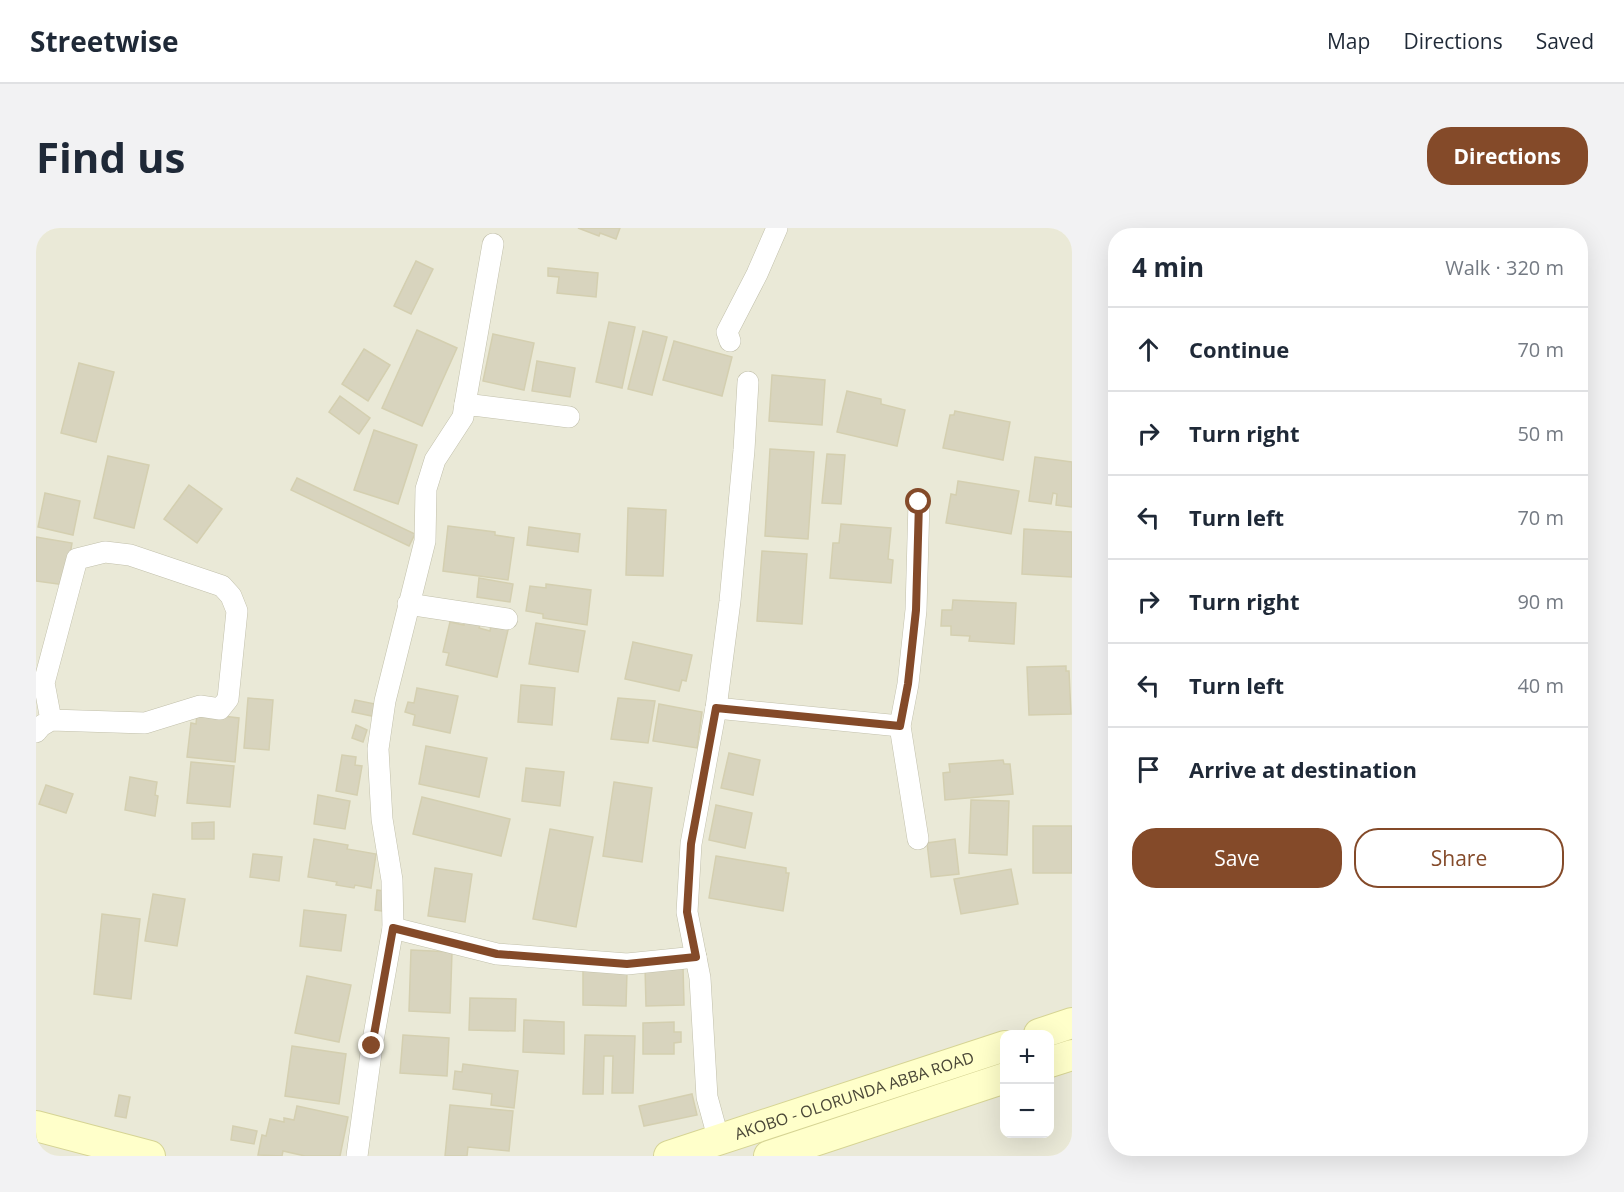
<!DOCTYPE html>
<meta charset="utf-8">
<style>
body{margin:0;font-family:"Open Sans",sans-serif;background:#f2f2f3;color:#1f2937}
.controls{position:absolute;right:18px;bottom:18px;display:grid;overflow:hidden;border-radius:12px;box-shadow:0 6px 24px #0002}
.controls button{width:54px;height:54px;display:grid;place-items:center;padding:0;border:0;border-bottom:2px solid #e0e1e3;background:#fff;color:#1f2937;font:30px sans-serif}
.stop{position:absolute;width:18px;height:18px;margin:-14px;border:4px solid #844a29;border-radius:50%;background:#fff}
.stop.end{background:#844a29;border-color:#fff;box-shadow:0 2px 6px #0008}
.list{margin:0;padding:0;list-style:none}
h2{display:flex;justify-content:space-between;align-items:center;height:78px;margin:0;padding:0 24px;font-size:26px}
h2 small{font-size:20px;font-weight:400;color:#747a83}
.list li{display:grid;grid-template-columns:39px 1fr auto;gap:18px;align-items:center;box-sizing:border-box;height:84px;padding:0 24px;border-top:2px solid #e0e1e3}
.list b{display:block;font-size:22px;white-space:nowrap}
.list em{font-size:20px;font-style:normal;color:#747a83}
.actions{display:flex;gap:12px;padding:18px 24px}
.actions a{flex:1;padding:14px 0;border:2px solid #844a29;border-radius:24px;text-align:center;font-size:21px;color:#844a29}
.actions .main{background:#844a29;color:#fff}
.icon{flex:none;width:33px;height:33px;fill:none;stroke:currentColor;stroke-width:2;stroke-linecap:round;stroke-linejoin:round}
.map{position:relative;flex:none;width:1036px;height:928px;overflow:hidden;border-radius:24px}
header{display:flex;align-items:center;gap:36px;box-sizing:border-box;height:84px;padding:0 30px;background:#fff;border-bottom:2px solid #e0e1e3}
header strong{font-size:28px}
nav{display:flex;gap:33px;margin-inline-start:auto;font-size:21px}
.intro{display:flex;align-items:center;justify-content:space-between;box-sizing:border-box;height:144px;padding:0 36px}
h1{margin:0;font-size:42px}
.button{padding:15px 27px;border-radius:24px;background:#844a29;color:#fff;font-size:21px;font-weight:700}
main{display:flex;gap:36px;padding:0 36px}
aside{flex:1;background:#fff;border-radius:24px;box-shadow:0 6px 24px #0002}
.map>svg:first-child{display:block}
.residential{fill:#eae9d7;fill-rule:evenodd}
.building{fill:#d8d4be;stroke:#d4cfb0;stroke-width:1.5}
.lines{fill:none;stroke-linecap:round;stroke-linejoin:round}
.minor-casing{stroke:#c2c0ab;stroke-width:22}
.secondary-casing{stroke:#d6d494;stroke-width:32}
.minor{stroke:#fff;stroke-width:21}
.secondary{stroke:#ffffca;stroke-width:30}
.route{stroke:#844a29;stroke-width:8}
.labels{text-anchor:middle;stroke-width:5;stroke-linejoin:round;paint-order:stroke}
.street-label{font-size:16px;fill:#4a4737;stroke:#fff}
</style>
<header>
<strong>Streetwise</strong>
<nav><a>Map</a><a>Directions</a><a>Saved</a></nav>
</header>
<div class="intro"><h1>Find us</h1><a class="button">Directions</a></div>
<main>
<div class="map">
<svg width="1036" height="928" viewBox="0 0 1036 928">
<rect width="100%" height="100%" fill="#f6f5e9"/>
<path class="residential" d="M0 0H1036V928H0ZM969 806H1014V906H969Z"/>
<g class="building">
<polygon points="542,0 584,0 580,11 564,5 563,8"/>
<polygon points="380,33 397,41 375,86 358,78"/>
<polygon points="512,40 562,45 560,69 521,65 523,49 512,48"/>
<polygon points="573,94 599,99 586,160 560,154"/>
<polygon points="381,102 421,120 386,198 346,180"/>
<polygon points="607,103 631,109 616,167 592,161"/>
<polygon points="457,106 498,115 488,162 447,153"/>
<polygon points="638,113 696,129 686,168 627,152"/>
<polygon points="328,121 354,137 332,173 306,156"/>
<polygon points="501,133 539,140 534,169 496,163"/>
<polygon points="43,135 78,144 60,214 25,205"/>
<polygon points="736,147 789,152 786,197 733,193"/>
<polygon points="811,163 845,171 845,176 869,182 861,218 801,204"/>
<polygon points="304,168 334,190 323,206 293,184"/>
<polygon points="919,183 974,194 967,232 907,220 914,187 918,187"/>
<polygon points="338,202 381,217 362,276 318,262"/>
<polygon points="734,221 778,224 772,311 729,308"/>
<polygon points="791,226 809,227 805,276 786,275"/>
<polygon points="72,228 113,237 98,300 58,290"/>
<polygon points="999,229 1036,234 1036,279 1020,277 1021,266 1017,265 1015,276 993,273"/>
<polygon points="261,250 379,306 373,318 255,262"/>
<polygon points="922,253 983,263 975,306 910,295 915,266 920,267"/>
<polygon points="153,257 186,281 161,315 128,291"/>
<polygon points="9,265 44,273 37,307 2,299"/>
<polygon points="592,280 630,282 627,348 590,347"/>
<polygon points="805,296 855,300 852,331 857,332 855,355 794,350 797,315 803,315"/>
<polygon points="412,298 459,304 459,307 478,310 472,352 407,343"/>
<polygon points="493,299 544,306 542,324 491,317"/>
<polygon points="988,301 1036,304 1036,349 986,346"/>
<polygon points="0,309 36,315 29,357 0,353"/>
<polygon points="726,323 771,326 766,396 721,393"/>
<polygon points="443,350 477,356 474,374 441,369"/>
<polygon points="510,356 555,362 551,397 507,390 507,386 490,383 494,358 510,360"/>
<polygon points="917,372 980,375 978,416 933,413 934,408 915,407 915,398 905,398 906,382 916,382"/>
<polygon points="429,390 445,393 443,400 454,403 455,398 472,402 461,449 410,437 413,425 407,424 414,394 428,397"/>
<polygon points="500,395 549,403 542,444 493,436"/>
<polygon points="597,414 656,427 650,453 646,452 643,463 589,451"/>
<polygon points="1030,438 1030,443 1033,443 1035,486 993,487 991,439"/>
<polygon points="485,457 519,460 516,497 482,494"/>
<polygon points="381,460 422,468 414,505 377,497 379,487 369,484 372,474 378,475"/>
<polygon points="212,470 237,472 233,522 208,520"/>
<polygon points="582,470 619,473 612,515 575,511"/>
<polygon points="319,472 339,476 336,488 316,484"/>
<polygon points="623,476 666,484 661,520 617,513"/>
<polygon points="161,485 203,490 199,534 151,529 155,495 160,496"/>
<polygon points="320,497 331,502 327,514 316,510"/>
<polygon points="390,518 451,530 443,569 383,556"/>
<polygon points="693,525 724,532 717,567 685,560"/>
<polygon points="306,527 320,529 319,537 326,538 321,567 300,563"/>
<polygon points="967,532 968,536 974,536 977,566 909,572 907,545 914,544 913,536"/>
<polygon points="155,534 198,538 194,579 151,575"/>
<polygon points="490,540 528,544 524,578 486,573"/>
<polygon points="94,549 121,554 119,567 122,568 119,588 89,582"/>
<polygon points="578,554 616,560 606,634 567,628"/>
<polygon points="10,557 37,566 30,585 3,576"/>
<polygon points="282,567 314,573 309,601 278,596"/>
<polygon points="386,569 474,591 465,628 377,606"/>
<polygon points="935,572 973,573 971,627 933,625"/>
<polygon points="680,577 716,585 709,620 673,612"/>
<polygon points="178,594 178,611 156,611 156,595"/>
<rect x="997" y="598" width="39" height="47"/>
<polygon points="514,601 557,609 540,699 497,691"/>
<polygon points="278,611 312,617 311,621 340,626 335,660 319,657 318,660 300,657 301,654 272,649"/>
<polygon points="919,611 923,646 895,649 891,615"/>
<polygon points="217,626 246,629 243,653 214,649"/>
<polygon points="680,628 750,640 750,645 753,645 747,683 673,670"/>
<polygon points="399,640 436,646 429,694 392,688"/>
<polygon points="975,641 982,676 925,686 918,651"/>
<polygon points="341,662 355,664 353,684 339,682"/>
<polygon points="117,666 149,671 141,718 109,713"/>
<polygon points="268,682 310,687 305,723 264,718"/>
<polygon points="66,686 104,691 95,771 58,766"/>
<polygon points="375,722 416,724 414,785 373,783"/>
<polygon points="609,738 647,738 648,777 610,778"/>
<polygon points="547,743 591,744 590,778 547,777"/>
<polygon points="271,748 315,757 303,814 259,805"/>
<polygon points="434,770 480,771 479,803 433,802"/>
<polygon points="488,792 528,794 528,826 487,824"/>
<polygon points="638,794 638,804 645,804 645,814 638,815 638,826 607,826 607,795"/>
<polygon points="367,807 413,810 411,848 364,845"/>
<polygon points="549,807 599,808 597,865 576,865 577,828 568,828 567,866 547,866"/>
<polygon points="256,818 310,826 303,876 249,868"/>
<polygon points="427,836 482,843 478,880 455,877 456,866 417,861 419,843 426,844"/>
<polygon points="656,866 661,887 608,898 603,878"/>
<polygon points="83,867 94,869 90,890 79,888"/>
<polygon points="414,877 477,883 473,923 432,919 431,928 409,928"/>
<polygon points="261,878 312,889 304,928 269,928 247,923 246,928 222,927 226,907 230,908 234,891 248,894 248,890 258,892"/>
<polygon points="197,898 221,903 218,916 195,912"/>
</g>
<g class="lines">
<defs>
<g id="minor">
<polyline points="694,113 691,104 721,46 741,0"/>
<polyline points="429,176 457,16"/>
<polyline points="372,376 471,391"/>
<polyline points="680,480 864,498"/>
<polyline points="0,504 5,498 15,492 109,495 164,478 184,481 192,471 201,383 195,368 186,358 94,327 69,324 41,331 8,455 15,492"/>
<polyline points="882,611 864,498 872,456 880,382 883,274"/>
<polyline points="357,700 461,726 591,736 660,729"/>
<polyline points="683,913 671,869 664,750 651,684 655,616 680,480 694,373 708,222 712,154"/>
<polyline points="321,928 336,818 357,700 356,652 346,591 342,521 349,473 389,313 390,261 399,232 427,189 429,176 533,189"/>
</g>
<g id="secondary">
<polyline points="1003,806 1036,795"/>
<polyline points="1014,834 1036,827"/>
<polyline points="0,898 114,928"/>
<path id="s1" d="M633 928 969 818"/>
<polyline points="733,928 969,850"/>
</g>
</defs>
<use href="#minor" class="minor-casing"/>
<use href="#secondary" class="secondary-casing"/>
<use href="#minor" class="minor"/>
<use href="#secondary" class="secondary"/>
</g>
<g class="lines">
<polyline class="route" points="336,818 357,700 461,726 591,736 660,729 651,684 655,616 680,480 864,498 872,456 880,382 883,274"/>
</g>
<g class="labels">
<g class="street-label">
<text dy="6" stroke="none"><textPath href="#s1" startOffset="195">AKOBO - OLORUNDA ABBA ROAD</textPath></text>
</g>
</g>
</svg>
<div class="controls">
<button>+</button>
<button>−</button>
</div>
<div class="stop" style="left:883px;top:274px"></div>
<div class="stop end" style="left:336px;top:818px"></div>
</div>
<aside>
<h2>4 min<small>Walk · 320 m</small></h2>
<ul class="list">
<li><svg class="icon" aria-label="ahead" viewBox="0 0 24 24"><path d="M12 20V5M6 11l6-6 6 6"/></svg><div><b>Continue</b></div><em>70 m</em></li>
<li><svg class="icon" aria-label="right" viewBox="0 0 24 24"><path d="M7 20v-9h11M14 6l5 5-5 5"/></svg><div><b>Turn right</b></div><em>50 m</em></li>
<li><svg class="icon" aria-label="left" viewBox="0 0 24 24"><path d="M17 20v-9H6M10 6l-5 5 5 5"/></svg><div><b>Turn left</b></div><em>70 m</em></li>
<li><svg class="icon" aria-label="right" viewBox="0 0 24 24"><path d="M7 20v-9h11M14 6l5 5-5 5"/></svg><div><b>Turn right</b></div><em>90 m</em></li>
<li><svg class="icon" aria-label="left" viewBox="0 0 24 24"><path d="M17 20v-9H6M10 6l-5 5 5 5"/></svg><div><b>Turn left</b></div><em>40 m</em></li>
<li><svg class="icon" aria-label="arrive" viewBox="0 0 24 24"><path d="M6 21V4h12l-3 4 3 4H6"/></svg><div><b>Arrive at destination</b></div></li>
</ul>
<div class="actions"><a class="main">Save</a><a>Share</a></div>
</aside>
</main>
